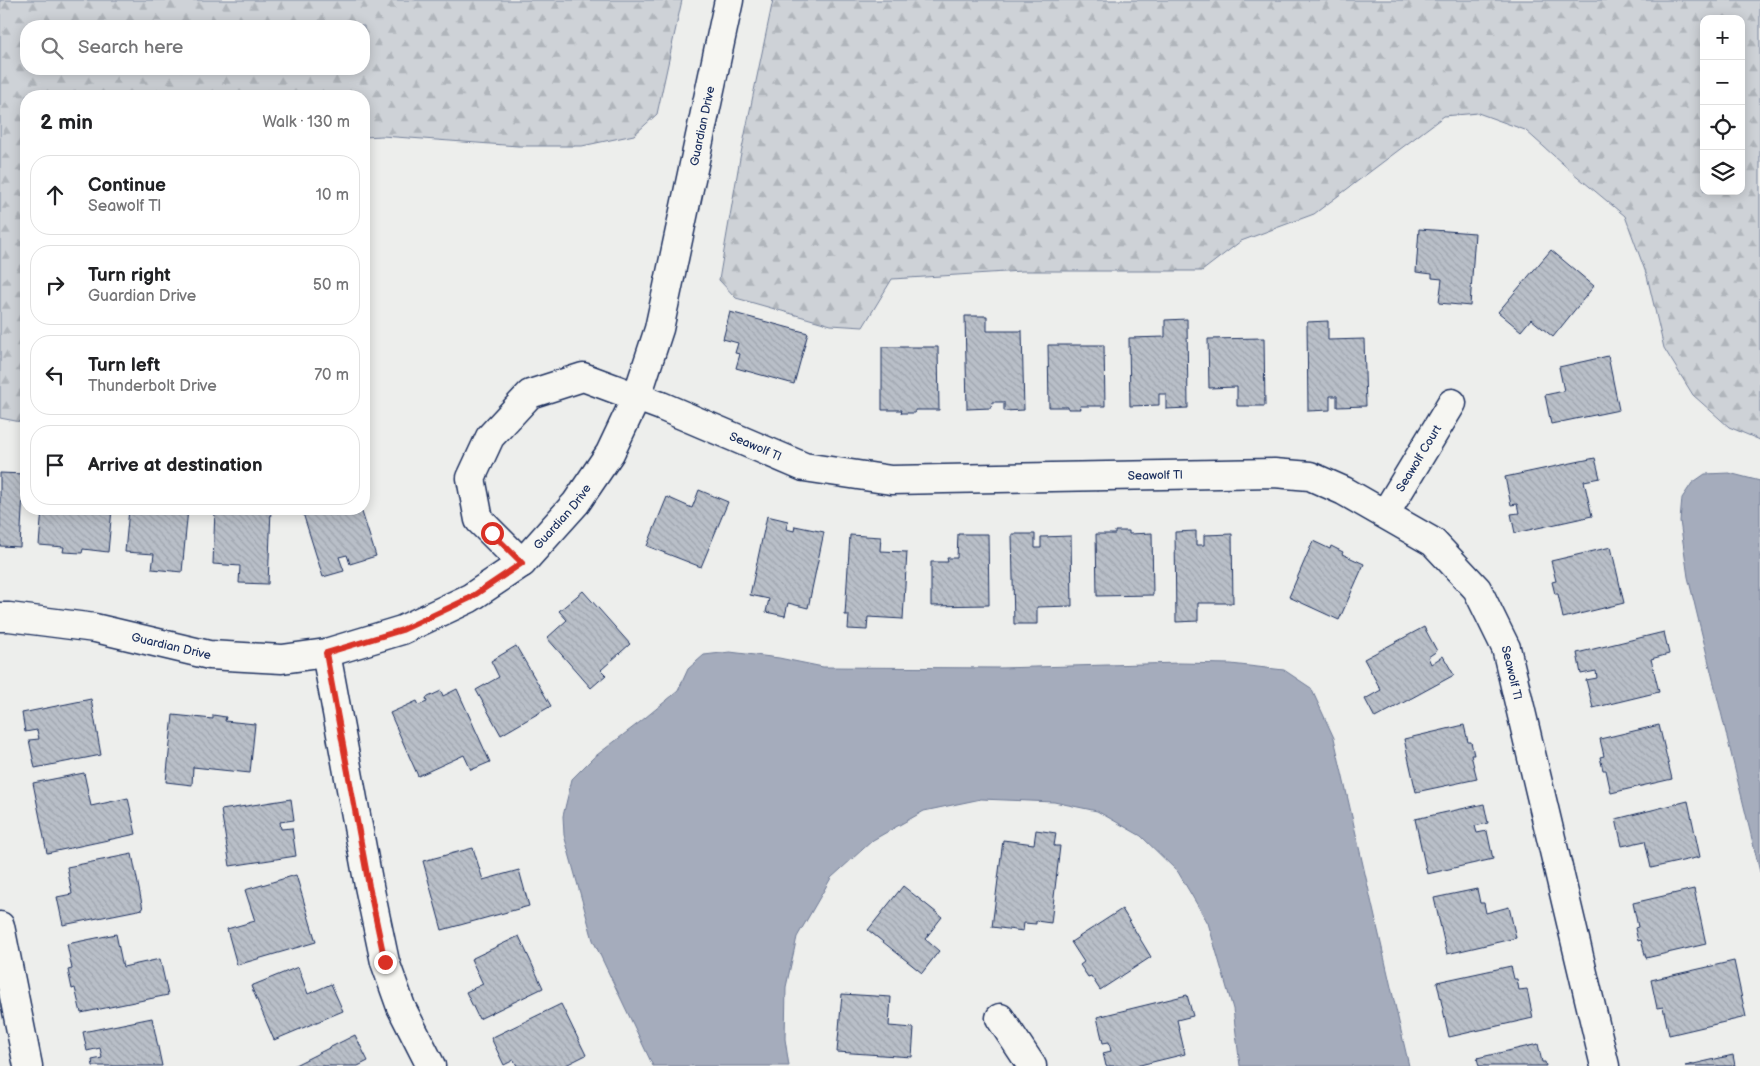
<!DOCTYPE html>
<meta charset="utf-8">
<style>
body{margin:0;font-family:"Balsamiq Sans",sans-serif;background:#f2f2f2;color:#202124}
.controls{position:absolute;right:15px;top:15px;display:grid;overflow:hidden;border-radius:10px;box-shadow:0 2px 12px #0003}
.controls button{width:45px;height:45px;display:grid;place-items:center;padding:0;border:0;border-bottom:1px solid #e0e0e0;background:#fff;color:#202124;font:25px sans-serif}
.stop{position:absolute;width:15px;height:15px;margin:-11px;border:4px solid #d93025;border-radius:50%;background:#fff}
.stop.end{background:#d93025;border-color:#fff;box-shadow:0 1px 5px #0008}
.list{margin:0;padding:0;list-style:none}
h2{display:flex;justify-content:space-between;align-items:center;height:65px;margin:0;padding:0 20px;font-size:21px}
h2 small{font-size:16px;font-weight:400;color:#757577}
.list li{display:grid;grid-template-columns:32px 1fr auto;gap:15px;align-items:center;box-sizing:border-box;height:80px;margin:0 10px 10px;padding:0 10px;border:1px solid #e0e0e0;border-radius:20px}
.list b{display:block;font-size:19px;white-space:nowrap}
.list p{margin:0;font-size:16px;white-space:nowrap;color:#757577}
.list em{font-size:16px;font-style:normal;color:#757577}
.icon{flex:none;width:28px;height:28px;fill:none;stroke:currentColor;stroke-width:2;stroke-linecap:round;stroke-linejoin:round}
.map{position:relative;flex:none;width:1760px;height:1066px;overflow:hidden}
.search{position:absolute;background:#fff;box-shadow:0 2px 12px #0003;left:20px;top:20px;width:350px;height:55px;display:flex;align-items:center;gap:12px;box-sizing:border-box;padding:0 18px;border-radius:20px;color:#757577;font-size:19px}
.panel{position:absolute;background:#fff;box-shadow:0 2px 12px #0003;left:20px;top:90px;width:350px;height:425px;border-radius:20px}
.map>svg:first-child{display:block}
.forest{fill:url(#forest-firs);stroke:#74809a;fill-rule:evenodd}
.water{fill:#a5acbc;stroke:#6e7a96}
.building{fill:url(#building-back-hatch);stroke:#1b2f5e}
.lines{fill:none;stroke-linecap:round;stroke-linejoin:round}
.minor-casing{stroke:#1b2f5e;stroke-width:31}
.minor{stroke:#f6f6f2;stroke-width:28}
.route{stroke:#d93025;stroke-width:6}
.labels{text-anchor:middle;stroke-width:5;stroke-linejoin:round;paint-order:stroke}
.street-label{font-size:12px;fill:#1b2f5e;stroke:#f6f6f2}
</style>
<div class="map">
<svg width="1760" height="1066" viewBox="0 0 1760 1066">
<defs>
<pattern id="forest-firs" width="22" height="20" patternUnits="userSpaceOnUse" patternTransform="scale(1.25)"><rect width="22" height="20" fill="#ced2d7"/><path d="M5 1l3.5 6h-7zM16 11l3.5 6h-7z" fill="#b0b5bb"/></pattern>
<pattern id="building-back-hatch" width="6" height="6" patternUnits="userSpaceOnUse" patternTransform="scale(1.25)"><rect width="6" height="6" fill="#b9bfc8"/><path d="M-1 5l2 2M0 0l6 6M5-1l2 2" fill="none" stroke="#9ea4ae"/></pattern>
</defs>
<rect width="100%" height="100%" fill="#edeeec"/>
<filter id="ink" filterUnits="userSpaceOnUse"><feTurbulence type="fractalNoise" baseFrequency=".02" numOctaves="2"/><feDisplacementMap in="SourceGraphic" scale="10" xChannelSelector="R" yChannelSelector="G"/><feConvolveMatrix kernelMatrix="1 2 1 2 8 2 1 2 1" color-interpolation-filters="sRGB"/></filter>
<g filter="url(#ink)">
<g class="forest">
<path d="M0 0H682L657 114 634 135 582 146H518L382 136 364 137V96H26V423L0 418ZM26 26H364V69H26Z"/>
<path d="M773 0H1760V440L1729 427 1693 395 1664 348 1647 276 1625 216 1572 172 1525 130 1478 113 1444 116 1314 214 1241 241 1202 271H1022L892 279 863 327 831 325 736 298 719 280 740 158ZM1704 19H1741V191H1704Z"/>
</g>
<g class="water">
<polygon points="1729,473 1760,481 1760,872 1688,577 1680,521 1682,498 1692,483 1705,474"/>
<polygon points="730,652 779,658 823,667 1000,668 1179,663 1231,664 1284,670 1311,688 1334,738 1409,1066 1240,1066 1233,1009 1208,923 1178,872 1141,836 1097,811 1054,802 981,799 924,811 873,840 831,878 797,937 786,987 785,1039 789,1066 653,1066 593,940 564,835 563,816 572,779 593,758 640,722 678,691 688,669 704,655"/>
</g>
<g class="building">
<polygon points="1419,229 1475,233 1470,306 1439,303 1442,279 1432,278 1432,274 1416,272"/>
<polygon points="1551,250 1594,286 1553,337 1531,319 1521,331 1498,312"/>
<polygon points="730,312 808,333 794,384 736,368 740,354 735,353 738,343 723,339"/>
<polygon points="965,316 987,316 987,331 1022,331 1024,410 1004,411 1004,402 992,402 991,408 967,409"/>
<polygon points="1187,319 1188,408 1166,409 1166,394 1159,394 1159,405 1130,406 1129,338 1165,337 1165,320"/>
<polygon points="1328,321 1328,340 1364,339 1366,406 1337,407 1337,396 1330,396 1330,410 1308,411 1307,322"/>
<polygon points="1264,338 1265,406 1237,406 1237,387 1209,388 1208,339"/>
<polygon points="1048,345 1104,345 1105,406 1080,406 1081,409 1068,409 1068,407 1049,407"/>
<polygon points="882,347 938,347 939,410 915,410 915,413 901,413 902,410 882,410"/>
<polygon points="1608,356 1619,410 1551,424 1545,395 1564,391 1559,367"/>
<polygon points="1595,458 1600,478 1584,481 1592,516 1515,533 1511,514 1519,513 1517,504 1511,505 1505,477"/>
<polygon points="0,473 24,474 20,547 0,546"/>
<polygon points="699,490 728,502 701,567 647,546 667,497 692,508"/>
<polygon points="42,509 112,509 108,552 83,549 82,553 63,552 64,547 39,545"/>
<polygon points="129,509 188,509 182,572 152,569 154,554 125,552"/>
<polygon points="215,509 271,509 268,584 239,583 240,566 213,564"/>
<polygon points="306,509 361,509 376,556 350,564 347,555 339,557 344,571 323,577 302,510"/>
<polygon points="767,516 788,521 786,529 794,531 795,526 824,532 808,608 788,603 785,616 766,612 769,599 750,595"/>
<polygon points="1115,531 1129,531 1129,534 1152,533 1153,595 1097,596 1096,534 1115,534"/>
<polygon points="1196,531 1196,545 1204,545 1204,535 1232,534 1233,603 1198,603 1198,621 1176,622 1175,532"/>
<polygon points="958,534 988,534 989,605 931,606 931,562 948,562 947,558 957,558"/>
<polygon points="1012,534 1035,534 1035,548 1041,548 1041,537 1071,536 1072,606 1037,607 1037,624 1014,624"/>
<polygon points="850,535 881,537 880,551 907,552 903,619 868,617 867,630 848,629 849,615 845,615"/>
<polygon points="1313,541 1330,549 1331,546 1343,552 1342,554 1364,564 1339,620 1289,597"/>
<polygon points="1611,547 1624,603 1563,618 1558,594 1555,594 1552,582 1556,581 1551,561"/>
<polygon points="583,591 630,644 601,670 606,675 591,688 547,638 567,620 559,611"/>
<polygon points="1424,627 1437,651 1428,657 1431,664 1443,656 1454,675 1375,718 1365,699 1381,690 1364,659"/>
<polygon points="1664,632 1669,654 1651,659 1659,692 1593,708 1586,680 1597,678 1596,671 1581,674 1577,653"/>
<polygon points="516,646 551,706 501,735 476,690 499,677 491,661"/>
<polygon points="457,689 490,762 471,770 464,755 418,776 390,713 417,701 419,705 427,702 426,698 441,691 443,696"/>
<polygon points="91,699 101,755 35,768 29,740 39,739 37,730 25,732 22,713"/>
<polygon points="173,715 213,719 213,715 226,717 225,721 255,724 250,773 193,767 192,785 166,782"/>
<polygon points="1464,725 1468,742 1471,742 1474,755 1471,755 1477,779 1416,792 1404,739"/>
<polygon points="1659,725 1672,779 1611,793 1606,770 1603,770 1600,757 1604,756 1600,739"/>
<polygon points="84,773 91,806 128,798 136,834 47,853 33,783"/>
<polygon points="291,799 294,820 280,822 281,829 292,828 296,856 230,866 221,810"/>
<polygon points="1688,801 1700,857 1651,868 1645,841 1622,846 1616,819"/>
<polygon points="1484,804 1488,823 1475,826 1477,833 1487,831 1493,859 1427,874 1415,819"/>
<polygon points="1036,830 1056,833 1054,846 1060,846 1051,923 1036,921 1036,924 1024,923 1023,931 992,927 1003,840 1034,844"/>
<polygon points="473,848 483,880 519,870 529,906 442,930 423,861"/>
<polygon points="132,854 143,909 63,925 57,897 72,894 67,867"/>
<polygon points="296,875 316,942 237,965 227,929 255,921 245,890"/>
<polygon points="903,886 942,917 925,939 939,951 922,973 868,930"/>
<polygon points="1477,889 1480,903 1484,903 1486,913 1509,907 1516,938 1447,954 1434,898"/>
<polygon points="1694,889 1706,944 1646,958 1641,940 1638,941 1635,928 1638,927 1633,903"/>
<polygon points="1122,909 1151,957 1100,990 1091,976 1088,977 1080,965 1084,962 1071,942"/>
<polygon points="116,934 123,967 160,959 168,995 81,1013 75,988 72,989 68,970 72,969 67,944"/>
<polygon points="519,936 543,988 479,1019 466,992 483,984 471,959"/>
<polygon points="1734,961 1746,1017 1669,1035 1663,1007 1657,1008 1651,980"/>
<polygon points="1511,966 1514,979 1517,979 1519,990 1527,989 1533,1018 1449,1037 1437,982"/>
<polygon points="298,967 308,994 331,984 343,1011 274,1040 251,986"/>
<polygon points="842,994 891,997 889,1026 914,1028 912,1057 837,1052"/>
<polygon points="1187,995 1193,1016 1177,1020 1185,1054 1136,1066 1106,1066 1103,1053 1111,1051 1109,1042 1103,1043 1097,1017"/>
<polygon points="561,1004 586,1055 564,1066 517,1066 514,1060 504,1065 491,1038"/>
<polygon points="152,1018 162,1066 93,1066 92,1060 102,1058 100,1048 87,1051 83,1032"/>
<polygon points="355,1035 368,1061 358,1066 293,1066"/>
<polygon points="1538,1044 1542,1062 1545,1062 1546,1066 1479,1066 1477,1058"/>
<polygon points="1733,1055 1735,1066 1685,1066"/>
</g>
<g class="lines">
<defs>
<g id="minor">
<path id="s1" d="M1385 514 1452 403"/>
<path id="s2" d="M522 563 479 520 471 478 490 437 530 394 583 377 661 406 804 467 891 480 1274 473 1310 476 1344 491 1433 542 1477 589 1506 648 1605 1066"/>
<path id="s3" d="M0 617H9L95 628 209 655 282 659 326 653 402 630 470 598 522 563 576 503 610 453 637 396 659 329 729 0"/>
<polyline points="326,653 369,886 385,962 401,1007 431,1066"/>
<polyline points="0,926 28,1066"/>
<polyline points="1000,1018 1032,1066"/>
</g>
</defs>
<use href="#minor" class="minor-casing"/>
<use href="#minor" class="minor"/>
</g>
</g>
<g class="lines" filter="url(#ink)">
<polyline class="route" points="385,962 369,886 326,653 402,630 470,598 522,563 492,533"/>
</g>
<g class="labels">
<g class="street-label">
<text dy="4" stroke="none"><textPath href="#s3" startOffset="1030">Guardian Drive</textPath></text>
<text dy="4" stroke="none"><textPath href="#s2" startOffset="449">Seawolf Tl</textPath></text>
<text dy="4" stroke="none"><textPath href="#s1" startOffset="65">Seawolf Court</textPath></text>
<text dy="4" stroke="none"><textPath href="#s2" startOffset="854">Seawolf Tl</textPath></text>
<text dy="4" stroke="none"><textPath href="#s3" startOffset="609">Guardian Drive</textPath></text>
<text dy="4" stroke="none"><textPath href="#s3" startOffset="174">Guardian Drive</textPath></text>
<text dy="4" stroke="none"><textPath href="#s2" startOffset="1304">Seawolf Tl</textPath></text>
</g>
</g>
</svg>
<div class="controls">
<button>+</button>
<button>−</button>
<button><svg class="icon" aria-label="locate" viewBox="0 0 24 24"><circle cx="12" cy="12" r="6"/><path d="M12 2v4M12 18v4M2 12h4M18 12h4"/></svg></button>
<button><svg class="icon" aria-label="layers" viewBox="0 0 24 24"><path d="M12 4l9 5-9 5-9-5zM3 14l9 5 9-5"/></svg></button>
</div>
<div class="stop" style="left:492px;top:533px"></div>
<div class="stop end" style="left:385px;top:962px"></div>
<div class="search"><svg class="icon" aria-label="search" viewBox="0 0 24 24"><circle cx="10" cy="10" r="6"/><path d="M15 15l6 6"/></svg>Search here</div>
<section class="panel">
<h2>2 min<small>Walk · 130 m</small></h2>
<ul class="list">
<li><svg class="icon" aria-label="ahead" viewBox="0 0 24 24"><path d="M12 20V5M6 11l6-6 6 6"/></svg><div><b>Continue</b><p>Seawolf Tl</p></div><em>10 m</em></li>
<li><svg class="icon" aria-label="right" viewBox="0 0 24 24"><path d="M7 20v-9h11M14 6l5 5-5 5"/></svg><div><b>Turn right</b><p>Guardian Drive</p></div><em>50 m</em></li>
<li><svg class="icon" aria-label="left" viewBox="0 0 24 24"><path d="M17 20v-9H6M10 6l-5 5 5 5"/></svg><div><b>Turn left</b><p>Thunderbolt Drive</p></div><em>70 m</em></li>
<li><svg class="icon" aria-label="arrive" viewBox="0 0 24 24"><path d="M6 21V4h12l-3 4 3 4H6"/></svg><div><b>Arrive at destination</b></div></li>
</ul>
</section>
</div>
